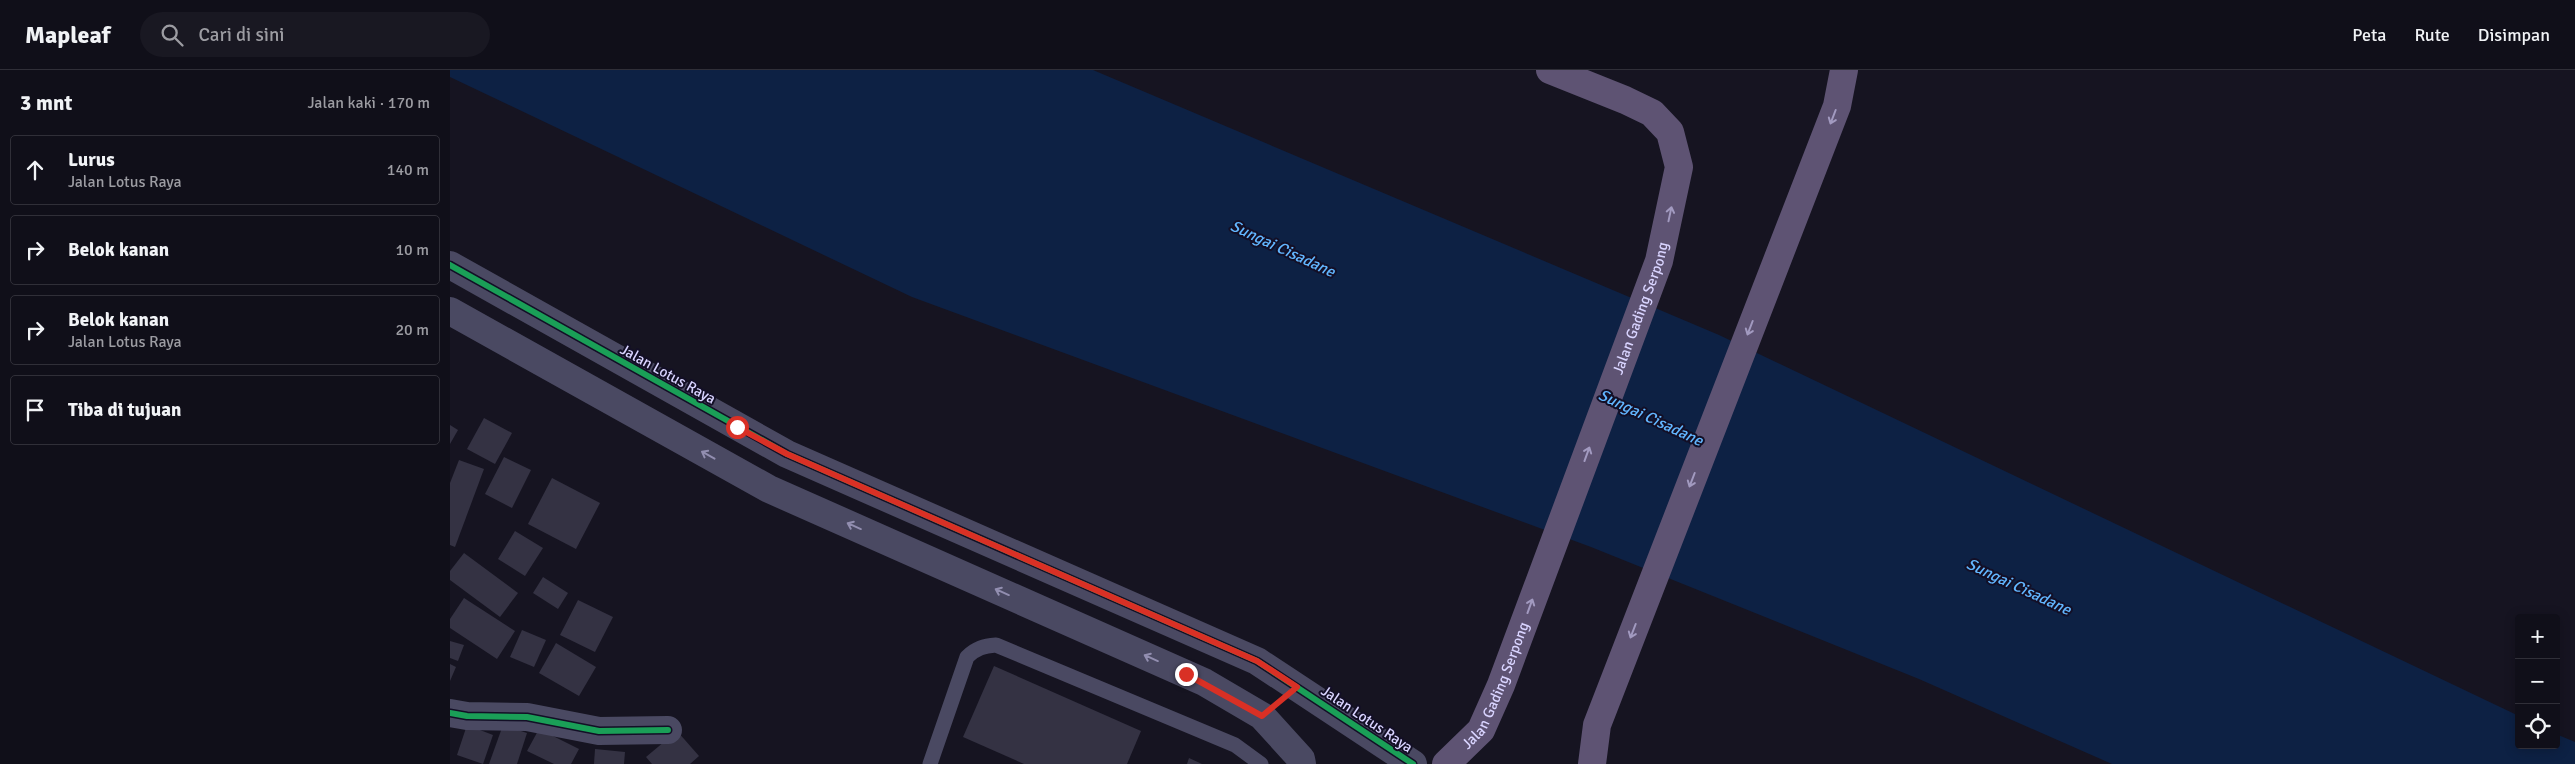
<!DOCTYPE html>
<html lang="id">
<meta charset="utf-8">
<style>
body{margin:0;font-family:Signika,sans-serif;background:#191822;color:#f1f3f6}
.controls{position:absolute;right:15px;bottom:15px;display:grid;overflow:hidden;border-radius:5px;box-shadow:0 2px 12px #0003}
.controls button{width:45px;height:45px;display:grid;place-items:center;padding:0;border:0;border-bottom:1px solid #302f38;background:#100f19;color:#f1f3f6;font:25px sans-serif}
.stop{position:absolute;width:15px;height:15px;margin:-11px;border:4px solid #d93025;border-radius:50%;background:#fff}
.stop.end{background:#d93025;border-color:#fff;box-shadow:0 1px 5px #0008}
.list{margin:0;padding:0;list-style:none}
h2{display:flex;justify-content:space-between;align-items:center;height:65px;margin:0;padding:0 20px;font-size:21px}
h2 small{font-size:16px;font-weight:400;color:#9c9ca2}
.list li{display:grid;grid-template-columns:32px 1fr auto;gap:15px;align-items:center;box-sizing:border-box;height:70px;margin:0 10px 10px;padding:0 10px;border:1px solid #302f38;border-radius:5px}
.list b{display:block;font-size:19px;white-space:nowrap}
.list p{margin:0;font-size:16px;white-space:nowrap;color:#9c9ca2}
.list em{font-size:16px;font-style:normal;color:#9c9ca2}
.icon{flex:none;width:28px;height:28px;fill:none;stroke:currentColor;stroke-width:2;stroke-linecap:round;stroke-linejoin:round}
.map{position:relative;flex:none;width:2125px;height:694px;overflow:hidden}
header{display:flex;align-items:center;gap:30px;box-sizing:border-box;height:70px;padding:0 25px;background:#100f19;border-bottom:1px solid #302f38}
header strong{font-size:24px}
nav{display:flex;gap:28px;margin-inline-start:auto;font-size:18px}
.search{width:350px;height:45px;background:#191822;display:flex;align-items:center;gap:12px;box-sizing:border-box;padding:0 18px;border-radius:28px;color:#9c9ca2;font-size:19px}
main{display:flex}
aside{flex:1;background:#100f19}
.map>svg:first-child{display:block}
.water{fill:#0d2144}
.building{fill:#343243}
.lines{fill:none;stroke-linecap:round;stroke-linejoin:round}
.lane{stroke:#4a4962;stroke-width:15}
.street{stroke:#4a4962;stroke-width:28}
.primary{stroke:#5e5373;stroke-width:28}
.cycleway-casing{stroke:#130f26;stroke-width:9}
.cycleway{stroke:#1a9f57;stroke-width:6}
.oneway{stroke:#a29ac0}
.oneway2{stroke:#928eb0}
.route{stroke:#d93025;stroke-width:6}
.labels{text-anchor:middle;stroke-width:4;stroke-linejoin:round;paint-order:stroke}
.street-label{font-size:15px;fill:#d9d4ff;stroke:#130f26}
.water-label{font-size:16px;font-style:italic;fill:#62b6ff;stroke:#130f26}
</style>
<header>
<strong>Mapleaf</strong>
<div class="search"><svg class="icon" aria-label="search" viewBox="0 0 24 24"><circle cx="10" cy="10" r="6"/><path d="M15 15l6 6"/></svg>Cari di sini</div>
<nav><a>Peta</a><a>Rute</a><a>Disimpan</a></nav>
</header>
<main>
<aside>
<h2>3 mnt<small>Jalan kaki · 170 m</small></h2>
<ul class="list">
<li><svg class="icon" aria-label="ahead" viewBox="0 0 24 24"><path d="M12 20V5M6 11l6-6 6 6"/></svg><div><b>Lurus</b><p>Jalan Lotus Raya</p></div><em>140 m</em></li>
<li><svg class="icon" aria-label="right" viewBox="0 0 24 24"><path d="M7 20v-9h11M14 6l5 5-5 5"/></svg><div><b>Belok kanan</b></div><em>10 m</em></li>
<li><svg class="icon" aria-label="right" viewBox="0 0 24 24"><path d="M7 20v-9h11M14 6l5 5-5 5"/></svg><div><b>Belok kanan</b><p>Jalan Lotus Raya</p></div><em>20 m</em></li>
<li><svg class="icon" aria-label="arrive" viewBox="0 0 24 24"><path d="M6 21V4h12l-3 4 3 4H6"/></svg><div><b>Tiba di tujuan</b></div></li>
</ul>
</aside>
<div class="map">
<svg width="2125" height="694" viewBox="0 0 2125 694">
<rect width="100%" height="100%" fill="#161421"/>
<polygon class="water" points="0,0 643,0 1269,265 2069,646 2069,675 2106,675 2106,664 2125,672 2125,694 1662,694 1469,609 1141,477 462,227 0,7"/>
<g class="building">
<polygon points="34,348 62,363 45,394 17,379"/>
<polygon points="0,355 8,360 0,374"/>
<polygon points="54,387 81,400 62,438 35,424"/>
<polygon points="9,390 34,399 5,477 0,475 0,413"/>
<polygon points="102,408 150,433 126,479 78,454"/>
<polygon points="65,461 93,478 75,506 48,489"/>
<polygon points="14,483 68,523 50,547 0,510 0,501"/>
<polygon points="93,507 118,523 108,539 83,523"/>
<polygon points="14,528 65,561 47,589 0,558 0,549"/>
<polygon points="128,530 163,547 145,582 110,565"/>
<polygon points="72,560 96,570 84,597 60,587"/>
<polygon points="0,571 14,575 8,591 0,588"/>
<polygon points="106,573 146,597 129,626 89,603"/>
<polygon points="0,594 6,597 0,611"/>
<polygon points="544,596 691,661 677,694 574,694 513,667"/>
<polygon points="17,655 43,665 33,694 7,685"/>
<polygon points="53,655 77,663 67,694 39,694"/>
<polygon points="89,659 129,679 121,694 104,694 77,681"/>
<polygon points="227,661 249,686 240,694 202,694 196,687"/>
<polygon points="145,679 175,682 174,694 144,694"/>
<polygon points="739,688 752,694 737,694"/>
</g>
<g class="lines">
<path class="lane" d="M480 694 517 587C526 578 534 576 546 575L785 675 811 694"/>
<g class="street">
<polyline points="0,195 337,384 807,591 963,694"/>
<polyline points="0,241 319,419 754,612 812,646 851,689 852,694"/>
<polyline points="0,643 17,646 77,647 149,661 218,660"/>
</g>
<g class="primary">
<path id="s1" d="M996 694 1031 660 1051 615 1209 191 1229 97 1220 62 1202 43 1175 30 1100 0"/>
<polyline points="1142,694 1147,655 1387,36 1394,0"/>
</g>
<defs>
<g id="cycleway">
<polyline points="0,195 337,384 807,591 963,694"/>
<polyline points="0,643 17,646 77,647 149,661 218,660"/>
</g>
</defs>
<use href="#cycleway" class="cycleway-casing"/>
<use href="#cycleway" class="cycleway"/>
</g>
<defs><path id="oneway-shaft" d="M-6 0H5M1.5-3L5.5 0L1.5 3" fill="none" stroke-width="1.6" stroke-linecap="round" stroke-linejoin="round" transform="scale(1.25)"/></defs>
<g class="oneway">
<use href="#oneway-shaft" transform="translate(1383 47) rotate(111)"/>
<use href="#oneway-shaft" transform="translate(1220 144) rotate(-78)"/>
<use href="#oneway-shaft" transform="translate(1300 258) rotate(111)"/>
<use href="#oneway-shaft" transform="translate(1137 384) rotate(-70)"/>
<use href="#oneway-shaft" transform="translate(1242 410) rotate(111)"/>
<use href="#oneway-shaft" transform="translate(1080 536) rotate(-70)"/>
<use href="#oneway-shaft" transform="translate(1183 561) rotate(111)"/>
</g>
<g class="oneway2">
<use href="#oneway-shaft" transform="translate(258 385) rotate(-151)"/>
<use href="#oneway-shaft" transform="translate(404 456) rotate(-156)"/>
<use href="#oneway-shaft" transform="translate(552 522) rotate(-156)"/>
<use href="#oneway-shaft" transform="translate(701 588) rotate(-156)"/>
</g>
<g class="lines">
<polyline class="route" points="287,357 337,384 807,591 847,617 812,646 736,604"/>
</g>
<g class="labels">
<g class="street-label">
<text dy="5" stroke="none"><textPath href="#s1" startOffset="500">Jalan Gading Serpong</textPath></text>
<text transform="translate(218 304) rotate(29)" y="5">Jalan Lotus Raya</text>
<text dy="5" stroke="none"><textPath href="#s1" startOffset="95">Jalan Gading Serpong</textPath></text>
<text transform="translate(917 649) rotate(34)" y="5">Jalan Lotus Raya</text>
</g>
<g class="water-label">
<text transform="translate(833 178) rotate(25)" y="6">Sungai Cisadane</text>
<text transform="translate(1201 347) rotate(25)" y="6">Sungai Cisadane</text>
<text transform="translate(1569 516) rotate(25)" y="6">Sungai Cisadane</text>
</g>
</g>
</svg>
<div class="controls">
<button>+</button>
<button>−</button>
<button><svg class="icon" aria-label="locate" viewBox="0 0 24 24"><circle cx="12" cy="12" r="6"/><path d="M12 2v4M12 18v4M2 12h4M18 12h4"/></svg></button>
</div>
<div class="stop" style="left:287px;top:357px"></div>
<div class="stop end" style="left:736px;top:604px"></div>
</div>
</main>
